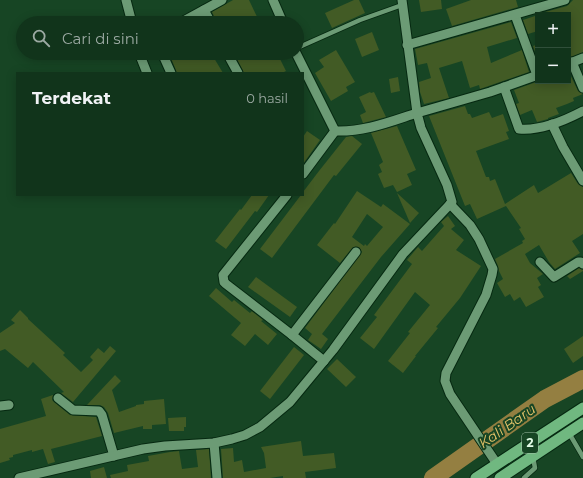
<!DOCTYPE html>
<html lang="id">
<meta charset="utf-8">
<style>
body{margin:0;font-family:Montserrat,sans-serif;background:#1e3f28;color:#f1f3f6}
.controls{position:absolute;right:12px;top:12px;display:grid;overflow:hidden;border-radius:0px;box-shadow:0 2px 10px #0003}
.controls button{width:36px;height:36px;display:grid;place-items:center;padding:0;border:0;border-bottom:1px solid #304f3a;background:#11341b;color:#f1f3f6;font:20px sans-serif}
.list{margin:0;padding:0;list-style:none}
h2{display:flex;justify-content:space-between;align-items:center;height:52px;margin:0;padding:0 16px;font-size:17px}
h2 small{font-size:13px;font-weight:400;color:#9caaa3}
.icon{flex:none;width:22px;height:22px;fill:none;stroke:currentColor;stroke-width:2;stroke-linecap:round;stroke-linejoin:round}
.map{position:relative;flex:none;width:583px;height:478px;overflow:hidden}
.search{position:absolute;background:#11341b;box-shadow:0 2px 10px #0003;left:16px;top:16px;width:288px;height:44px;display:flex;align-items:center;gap:10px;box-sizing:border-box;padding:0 14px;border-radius:22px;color:#9caaa3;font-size:15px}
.panel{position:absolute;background:#11341b;box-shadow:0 2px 10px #0003;left:16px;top:72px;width:288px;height:124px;border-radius:0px}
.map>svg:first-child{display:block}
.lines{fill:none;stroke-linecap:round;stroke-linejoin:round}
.river{stroke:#947f41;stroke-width:18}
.building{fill:#425b25;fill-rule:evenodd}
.service-casing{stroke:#062911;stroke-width:6}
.minor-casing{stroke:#062911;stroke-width:11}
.trunk-casing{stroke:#062911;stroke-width:13}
.service{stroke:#6c9b75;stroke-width:4.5}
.minor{stroke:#6c9b75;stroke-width:9}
.trunk{stroke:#70b880;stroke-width:11}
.labels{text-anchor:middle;stroke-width:4;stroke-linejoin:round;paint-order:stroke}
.shield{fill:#174524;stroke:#a6c5ac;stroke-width:1}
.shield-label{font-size:12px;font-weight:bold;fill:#e3fce7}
.water-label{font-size:14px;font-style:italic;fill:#e2c269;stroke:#174524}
</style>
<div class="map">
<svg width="583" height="478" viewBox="0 0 583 478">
<rect width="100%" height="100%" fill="#174524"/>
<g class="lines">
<polyline class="river" points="433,478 545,399 583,379"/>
</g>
<g class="building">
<polygon points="233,0 249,0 260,23 217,23 212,12"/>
<polygon points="354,0 359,0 365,13 332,28 325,13"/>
<polygon points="419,0 441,0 442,9 421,12"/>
<polygon points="471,0 516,0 518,7 452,26 446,9"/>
<polygon points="573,0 583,0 583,52 568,58 568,15 534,15 567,6"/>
<polygon points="538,15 538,31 528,34 523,20"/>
<polygon points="511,22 517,38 487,47 491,63 522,50 529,72 480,89 479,85 470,88 462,61 439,68 449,98 424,104 420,92 419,82 431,78 427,63 418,65 415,49"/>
<polygon points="372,32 379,50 362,57 355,39"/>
<polygon points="538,44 538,60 533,46"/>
<polygon points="336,50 355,82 346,87 348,91 331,101 315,73 324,67 319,60"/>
<polygon points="169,53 211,53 223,73 177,73"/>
<polygon points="234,53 277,53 286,71 282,73 244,73"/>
<polygon points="568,70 578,91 583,94 573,98 574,101 567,104 556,108 559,114 548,118 548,119 537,122 532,110 520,115 516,104 519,103 514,90 539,81 568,81"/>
<polygon points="398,77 400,91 391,93 389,79"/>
<polygon points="370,92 371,93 374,92 386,117 363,123 360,115 366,112 359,97"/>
<polygon points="465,106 468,114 470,114 472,118 489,112 492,118 503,114 509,131 506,132 509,139 476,151 486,177 489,177 490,181 495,179 505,204 534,185 538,193 571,173 578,184 583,187 583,234 572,241 580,253 555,269 549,262 539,245 525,254 530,263 543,274 537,278 541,285 538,287 544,297 526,307 520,297 514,301 510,294 505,297 497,283 503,279 499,271 498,266 495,259 523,243 522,241 525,239 519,229 521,228 506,206 477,219 470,204 465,206 429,116"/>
<polygon points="397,126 416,170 407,174 412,185 397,192 393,185 384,188 378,174 382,172 379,165 383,162 371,133"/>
<polygon points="307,131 320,140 303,164 303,137"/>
<polygon points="352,136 362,144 336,176 334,175 272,258 260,249 301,195 303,195 303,192 319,171 346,137"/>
<path d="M357 191 381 207 383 204 410 224 381 257 322 334 328 339 321 349 308 340 312 334 305 328 362 252 359 247H353L340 263 317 245 334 223 335 224ZM367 214 383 227 367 246 365 244 364 246 352 237Z"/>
<polygon points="397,193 419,213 410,223"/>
<polygon points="252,195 269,195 257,212 255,211 226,249 215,241 240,209 241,210"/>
<polygon points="448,216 455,226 451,229 464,240 456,250 481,266 460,298 436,327 438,328 415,356 416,356 403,373 388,361 410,333 408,332 430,305 415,292 374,349 360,338 377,317 374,315 412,264 407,260 418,247 422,251 444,226 441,222"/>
<polygon points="579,268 583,270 583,271 570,279 567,276"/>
<polygon points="256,277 297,307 290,317 248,287"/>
<polygon points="216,288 232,302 234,300 250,313 252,311 263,320 261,321 277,334 268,345 255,334 245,346 231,335 241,323 209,296"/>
<polygon points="20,310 28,318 28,319 65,353 63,355 81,372 93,360 90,357 98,348 104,353 110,346 116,351 73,402 61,393 64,392 33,362 28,368 5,349 0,351 0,333 15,323 11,320"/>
<polygon points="583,336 583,356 573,363 564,349"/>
<polygon points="294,347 304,355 270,399 260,391"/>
<polygon points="337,359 356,377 346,387 327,369"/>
<polygon points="115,375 121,381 112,390 119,412 136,406 136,405 144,404 144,401 164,399 166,424 152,425 152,429 143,429 143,426 114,433 108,413 104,407 100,405 87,405"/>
<polygon points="53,395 52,400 54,402 70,415 96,417 102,436 51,449 55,462 48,464 43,449 32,452 32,450 13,455 13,457 9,458 10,460 0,463 0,429 46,416 41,399"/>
<polygon points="186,417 186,427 184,427 184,431 169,431 168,418"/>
<polygon points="301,441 303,456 334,453 336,468 305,472 306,478 283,478 283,476 270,478 223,478 221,449 233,448 234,462 242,460 244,472 266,468 264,453 261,447"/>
<polygon points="209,449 211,478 111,478 110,475 128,471 127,465 149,461 148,456 170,452 179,451 182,469 198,467 196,450"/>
<polygon points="104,467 107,478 91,478 90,471"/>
</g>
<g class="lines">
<defs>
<g id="service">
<polyline points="297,48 360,20 402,5"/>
<polyline points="569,433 583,457"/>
<polyline points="524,478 535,468 533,457"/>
</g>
<g id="minor">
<polyline points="126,0 132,23"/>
<polyline points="273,0 283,23"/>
<polyline points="204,10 211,23"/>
<polyline points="515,15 537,75"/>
<polyline points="180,23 222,0"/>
<polyline points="407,45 565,0"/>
<polyline points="139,53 147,73"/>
<polyline points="162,53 171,73"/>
<polyline points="227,53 238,73"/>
<polyline points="296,53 335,131 303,174"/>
<polyline points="572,62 583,88"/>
<polyline points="568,64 583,58"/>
<path d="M504 87 519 129C541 131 564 121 583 111"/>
<polyline points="552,124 563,147 583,181"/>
<path d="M335 131C365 132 389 122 417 113L402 0"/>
<polyline points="287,195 223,275 224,282 226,284 292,335 324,361"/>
<polyline points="450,204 470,225 479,239 493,269 492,275 486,295 446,373 445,381 450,394 497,464"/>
<polyline points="540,262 554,277 578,262 581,262 583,264"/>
<polyline points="292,335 356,252"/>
<polyline points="58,398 73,410 99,411 102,415 114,456"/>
<polyline points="0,406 9,405"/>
<polyline points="214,443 217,478"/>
<polyline points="19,478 143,449 165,446 214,443 232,439 245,435 260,427 290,402 333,350 403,254 452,202 447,185 421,128 417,113 490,92 538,75"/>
</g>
<g id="trunk">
<polyline points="476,478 583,408"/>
<polyline points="500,478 583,423"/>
</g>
</defs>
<use href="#service" class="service-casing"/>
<use href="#minor" class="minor-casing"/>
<use href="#trunk" class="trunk-casing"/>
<use href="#service" class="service"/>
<use href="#minor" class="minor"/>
<use href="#trunk" class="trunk"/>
</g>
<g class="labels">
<rect class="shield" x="522" y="433" width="16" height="20" rx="3"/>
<g class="shield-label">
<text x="530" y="447">2</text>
</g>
<g class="water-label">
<text transform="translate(507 426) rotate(-35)" y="5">Kali Baru</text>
</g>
</g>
</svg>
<div class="controls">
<button>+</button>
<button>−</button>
</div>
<div class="search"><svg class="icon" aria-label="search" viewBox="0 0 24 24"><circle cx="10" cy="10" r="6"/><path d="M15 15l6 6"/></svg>Cari di sini</div>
<section class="panel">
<h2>Terdekat<small>0 hasil</small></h2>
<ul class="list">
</ul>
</section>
</div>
